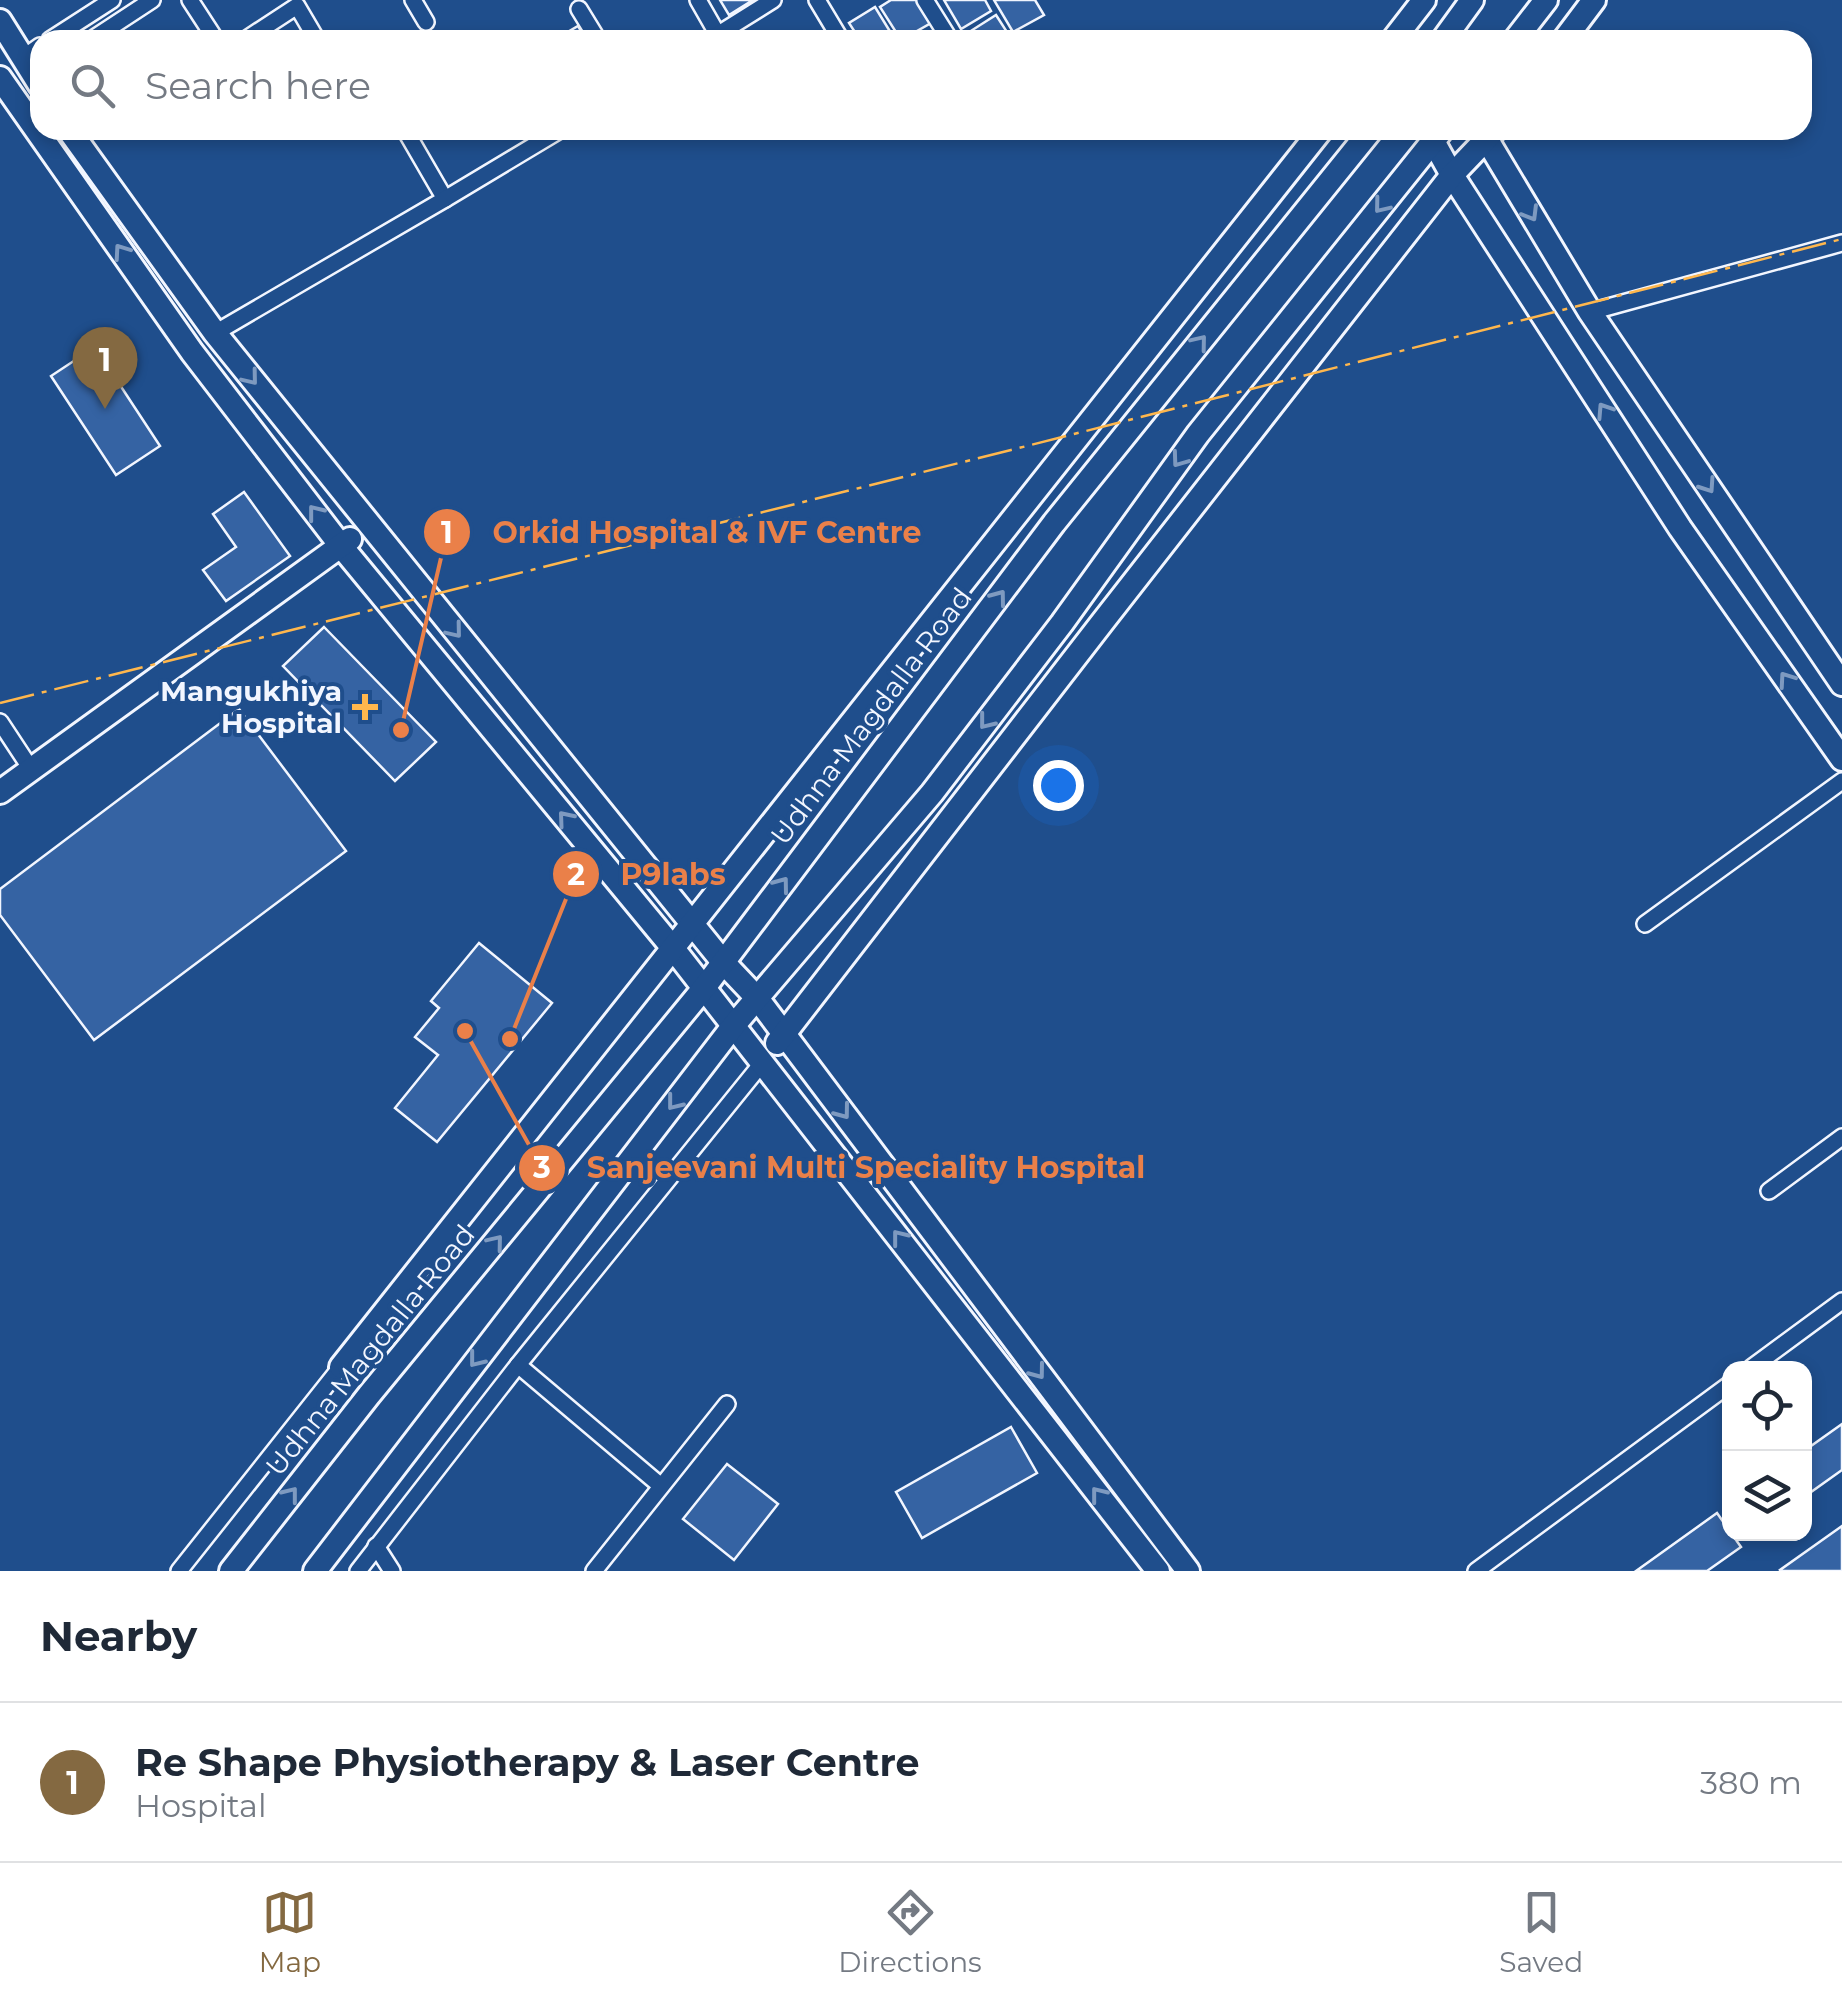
<!DOCTYPE html>
<style>
body{margin:0;font-family:Montserrat,sans-serif;background:#f2f2f3;color:#1f2937}
.controls{position:absolute;right:30px;bottom:30px;display:grid;overflow:hidden;border-radius:20px;box-shadow:0 5px 15px #0003}
.controls button{width:90px;height:90px;display:grid;place-items:center;padding:0;border:0;border-bottom:2px solid #e0e1e3;background:#fff;color:#1f2937;font:50px sans-serif}
.you{position:absolute;left:1058px;top:785px;width:35px;height:35px;margin:-25px;border:8px solid #fff;border-radius:50%;background:#1a73e8;box-shadow:0 0 0 15px #1a73e833}
.badge{display:grid;place-items:center;width:65px;height:65px;border-radius:50%;background:#846941;color:#fff;font-size:32px;font-weight:700}
.pin{position:absolute;translate:-50% -82px;filter:drop-shadow(0 2px 5px #0008)}
.pin::after{content:'';position:absolute;top:52px;width:35px;height:30px;background:inherit;clip-path:polygon(0 0,100% 0,50% 100%)}
.list{margin:0;padding:0;list-style:none}
h2{display:flex;justify-content:space-between;align-items:center;height:130px;margin:0;padding:0 40px;font-size:42px}
h2 small{font-size:32px;font-weight:400;color:#747a83}
.list li{display:grid;grid-template-columns:65px 1fr auto;gap:30px;align-items:center;box-sizing:border-box;height:160px;padding:0 40px;border-top:2px solid #e0e1e3}
.list b{display:block;font-size:38px;white-space:nowrap}
.list p{margin:0;font-size:32px;white-space:nowrap;color:#747a83}
.list em{font-size:32px;font-style:normal;color:#747a83}
.icon{flex:none;width:55px;height:55px;fill:none;stroke:currentColor;stroke-width:2;stroke-linecap:round;stroke-linejoin:round}
.map{position:relative;flex:none;width:1842px;height:1571px;overflow:hidden}
.search{position:absolute;background:#fff;box-shadow:0 5px 15px #0003;left:30px;right:30px;top:30px;height:110px;display:flex;align-items:center;gap:25px;box-sizing:border-box;padding:0 35px;border-radius:30px;color:#747a83;font-size:38px}
.sheet{height:290px;background:#fff}
nav{display:flex;justify-content:space-around;align-items:center;box-sizing:border-box;height:140px;border-top:2px solid #e0e1e3;background:#fff;font-size:28px;color:#747a83}
nav a{display:grid;justify-items:center;gap:5px}
nav .on{color:#846941}
.map>svg:first-child{display:block}
.building{fill:#3563a3;stroke:#f2f6ff;stroke-width:2.5}
.lines{fill:none;stroke-linecap:round;stroke-linejoin:round}
.street-casing{stroke:#f2f6ff;stroke-width:20}
.secondary-casing{stroke:#f2f6ff;stroke-width:28}
.street{stroke:#1f4e8c;stroke-width:15}
.secondary{stroke:#1f4e8c;stroke-width:22}
.power{stroke:#ffb74d;stroke-width:2.5;stroke-dasharray:35 8 5 8;stroke-linecap:butt}
.oneway{stroke:#7e9ac0}
.poi-dot{fill:#ffb74d;stroke:#1f4e8c;stroke-width:4}
.labels{text-anchor:middle;stroke-width:8;stroke-linejoin:round;paint-order:stroke}
.poi-label{font-size:28px;font-weight:bold;fill:#f2f6ff;stroke:#1f4e8c;text-anchor:end}
.street-label{font-size:28px;fill:#f2f6ff;stroke:#1f4e8c}
.leader{fill:none;stroke:#ea8049;stroke-width:4}
.callout-dot{fill:#ea8049;stroke:#1f4e8c;stroke-width:4}
.mark-label{font-size:30px;text-anchor:middle;font-weight:bold;fill:#fff}
.callout-label{font-size:30px;text-anchor:middle;font-weight:bold;fill:#ea8049;stroke:#1f4e8c;stroke-width:8;stroke-linejoin:round;paint-order:stroke}
</style>
<div class="map">
<svg width="1842" height="1571" viewBox="0 0 1842 1571">
<rect width="100%" height="100%" fill="#1f4e8c"/>
<g class="building">
<polygon points="720,0 753,0 729,15"/>
<polygon points="891,0 917,0 931,23 901,40 880,7"/>
<polygon points="944,0 985,0 991,11 961,29"/>
<polygon points="994,0 1035,0 1044,15 1013,32"/>
<polygon points="875,7 894,38 891,40 860,40 849,23"/>
<polygon points="996,15 1007,32 994,40 970,40 966,34"/>
<polygon points="578,26 586,40 554,40"/>
<polygon points="95,347 160,446 116,475 51,376"/>
<polygon points="244,492 290,556 226,601 203,570 236,547 213,514"/>
<polygon points="324,627 436,742 395,781 283,666"/>
<polygon points="239,709 346,851 94,1040 0,915 0,889"/>
<polygon points="479,943 552,1003 437,1142 395,1108 438,1055 415,1037 439,1008 431,1001"/>
<polygon points="1842,1424 1842,1470 1804,1497 1804,1451"/>
<polygon points="1011,1427 1037,1473 922,1538 896,1492"/>
<polygon points="727,1464 778,1504 734,1560 683,1519"/>
<polygon points="1717,1513 1741,1547 1707,1571 1636,1571"/>
<polygon points="1842,1526 1842,1571 1781,1571 1780,1570"/>
</g>
<g class="lines">
<defs>
<g id="street">
<polyline points="190,0 216,40"/>
<polyline points="413,0 426,22"/>
<polyline points="698,0 718,35"/>
<polyline points="817,0 841,40"/>
<polyline points="925,0 950,40"/>
<polyline points="579,9 598,40"/>
<polyline points="50,40 112,0"/>
<polyline points="91,40 152,0"/>
<polyline points="245,40 297,6 317,40"/>
<polyline points="709,40 773,0"/>
<polyline points="23,58 40,46"/>
<polyline points="405,130 445,199"/>
<polyline points="1590,312 1842,243"/>
<polyline points="215,333 445,199 560,130"/>
<polyline points="0,722 31,769"/>
<polyline points="1645,924 1842,781"/>
<polyline points="1769,1191 1842,1137"/>
<polyline points="518,1365 661,1486"/>
<polyline points="1751,1368 1842,1301"/>
<polyline points="376,1546 392,1571"/>
<polyline points="179,1571 341,1367"/>
<polyline points="358,1571 518,1365 763,1062"/>
<polyline points="594,1571 727,1404"/>
<polyline points="1476,1571 1730,1384"/>
</g>
<g id="secondary">
<polyline points="0,21 40,85"/>
<polyline points="1393,40 1424,0"/>
<polyline points="1443,40 1472,0"/>
<polyline points="1515,40 1546,0"/>
<polyline points="1564,40 1594,0"/>
<polyline points="0,78 192,352 341,546 672,947 1158,1571"/>
<polyline points="69,130 215,333 723,962 757,998 1188,1571"/>
<polyline points="1481,130 1590,312 1842,684"/>
<polyline points="1428,132 1452,175 1680,528 1842,759"/>
<polyline points="0,792 350,539"/>
<polyline points="777,1043 1104,620 1452,175 1495,130"/>
<polyline points="341,1367 1321,130"/>
<polyline points="231,1571 369,1395 704,988 1054,523 1371,130"/>
<polyline points="315,1571 734,1025 932,793 1062,623 1198,434 1442,130"/>
</g>
</defs>
<use href="#street" class="street-casing"/>
<use href="#secondary" class="secondary-casing"/>
<use href="#street" class="street"/>
<use href="#secondary" class="secondary"/>
<polyline class="power" points="0,703 1011,450 1842,239"/>
</g>
<defs><path id="oneway-chevron" d="M-2-3.5L2.5 0L-2 3.5" fill="none" stroke-width="1.6" stroke-linecap="round" stroke-linejoin="round" transform="scale(2.5)"/></defs>
<g class="oneway">
<use href="#oneway-chevron" transform="translate(1381 206) rotate(129)"/>
<use href="#oneway-chevron" transform="translate(1531 214) rotate(59)"/>
<use href="#oneway-chevron" transform="translate(121 251) rotate(-125)"/>
<use href="#oneway-chevron" transform="translate(1200 342) rotate(-51)"/>
<use href="#oneway-chevron" transform="translate(251 378) rotate(51)"/>
<use href="#oneway-chevron" transform="translate(1604 410) rotate(-123)"/>
<use href="#oneway-chevron" transform="translate(1179 460) rotate(126)"/>
<use href="#oneway-chevron" transform="translate(1708 486) rotate(56)"/>
<use href="#oneway-chevron" transform="translate(315 512) rotate(-128)"/>
<use href="#oneway-chevron" transform="translate(999 597) rotate(-53)"/>
<use href="#oneway-chevron" transform="translate(455 631) rotate(51)"/>
<use href="#oneway-chevron" transform="translate(1786 679) rotate(-125)"/>
<use href="#oneway-chevron" transform="translate(986 722) rotate(128)"/>
<use href="#oneway-chevron" transform="translate(565 818) rotate(-130)"/>
<use href="#oneway-chevron" transform="translate(782 884) rotate(-53)"/>
<use href="#oneway-chevron" transform="translate(674 1103) rotate(128)"/>
<use href="#oneway-chevron" transform="translate(843 1112) rotate(53)"/>
<use href="#oneway-chevron" transform="translate(899 1237) rotate(-128)"/>
<use href="#oneway-chevron" transform="translate(496 1242) rotate(-51)"/>
<use href="#oneway-chevron" transform="translate(476 1360) rotate(128)"/>
<use href="#oneway-chevron" transform="translate(1038 1372) rotate(53)"/>
<use href="#oneway-chevron" transform="translate(291 1494) rotate(-52)"/>
<use href="#oneway-chevron" transform="translate(1098 1494) rotate(-128)"/>
</g>
<path class="poi-dot" d="M360 692h10v10h10v10h-10v10h-10v-10h-10v-10h10z"/>
<g class="labels">
<g class="poi-label">
<text x="342" y="701">Mangukhiya<tspan x="342" dy="32">Hospital</tspan></text>
</g>
<g class="street-label">
<text transform="translate(871 716) rotate(-53)" y="10">Udhna Magdalla Road</text>
<text transform="translate(370 1350) rotate(-51)" y="10">Udhna Magdalla Road</text>
</g>
</g>
<path class="leader" d="M401 730L447 532M510 1039L576 874M465 1031L542 1168"/>
<g class="callout-dot">
<circle cx="401" cy="730" r="10"/>
<circle cx="510" cy="1039" r="10"/>
<circle cx="465" cy="1031" r="10"/>
<circle cx="447" cy="532" r="25"/>
<circle cx="576" cy="874" r="25"/>
<circle cx="542" cy="1168" r="25"/>
</g>
<g class="mark-label">
<text x="447" y="543">1</text>
<text x="576" y="885">2</text>
<text x="542" y="1178">3</text>
</g>
<g class="callout-label">
<text x="707" y="543">Orkid Hospital &amp; IVF Centre</text>
<text x="673" y="885">P9labs</text>
<text x="866" y="1178">Sanjeevani Multi Speciality Hospital</text>
</g>
</svg>
<div class="controls">
<button><svg class="icon" aria-label="locate" viewBox="0 0 24 24"><circle cx="12" cy="12" r="6"/><path d="M12 2v4M12 18v4M2 12h4M18 12h4"/></svg></button>
<button><svg class="icon" aria-label="layers" viewBox="0 0 24 24"><path d="M12 4l9 5-9 5-9-5zM3 14l9 5 9-5"/></svg></button>
</div>
<div class="you"></div>
<div class="pin badge" style="left:105px;top:409px">1</div>
<div class="search"><svg class="icon" aria-label="search" viewBox="0 0 24 24"><circle cx="10" cy="10" r="6"/><path d="M15 15l6 6"/></svg>Search here</div>
</div>
<section class="sheet">
<h2>Nearby<small></small></h2>
<ul class="list">
<li><span class="badge">1</span><div><b>Re Shape Physiotherapy &amp; Laser Centre</b><p>Hospital</p></div><em>380 m</em></li>
</ul>
</section>
<nav>
<a class="on"><svg class="icon" aria-label="map" viewBox="0 0 24 24"><path d="M3 6l6-2 6 2 6-2v14l-6 2-6-2-6 2zM9 4v14M15 6v14"/></svg>Map</a>
<a><svg class="icon" aria-label="directions" viewBox="0 0 24 24"><path d="M12 3l9 9-9 9-9-9zM9 14v-3h6M13 9l2 2-2 2"/></svg>Directions</a>
<a><svg class="icon" aria-label="saved" viewBox="0 0 24 24"><path d="M7 4h10v16l-5-4-5 4z"/></svg>Saved</a>
</nav>
